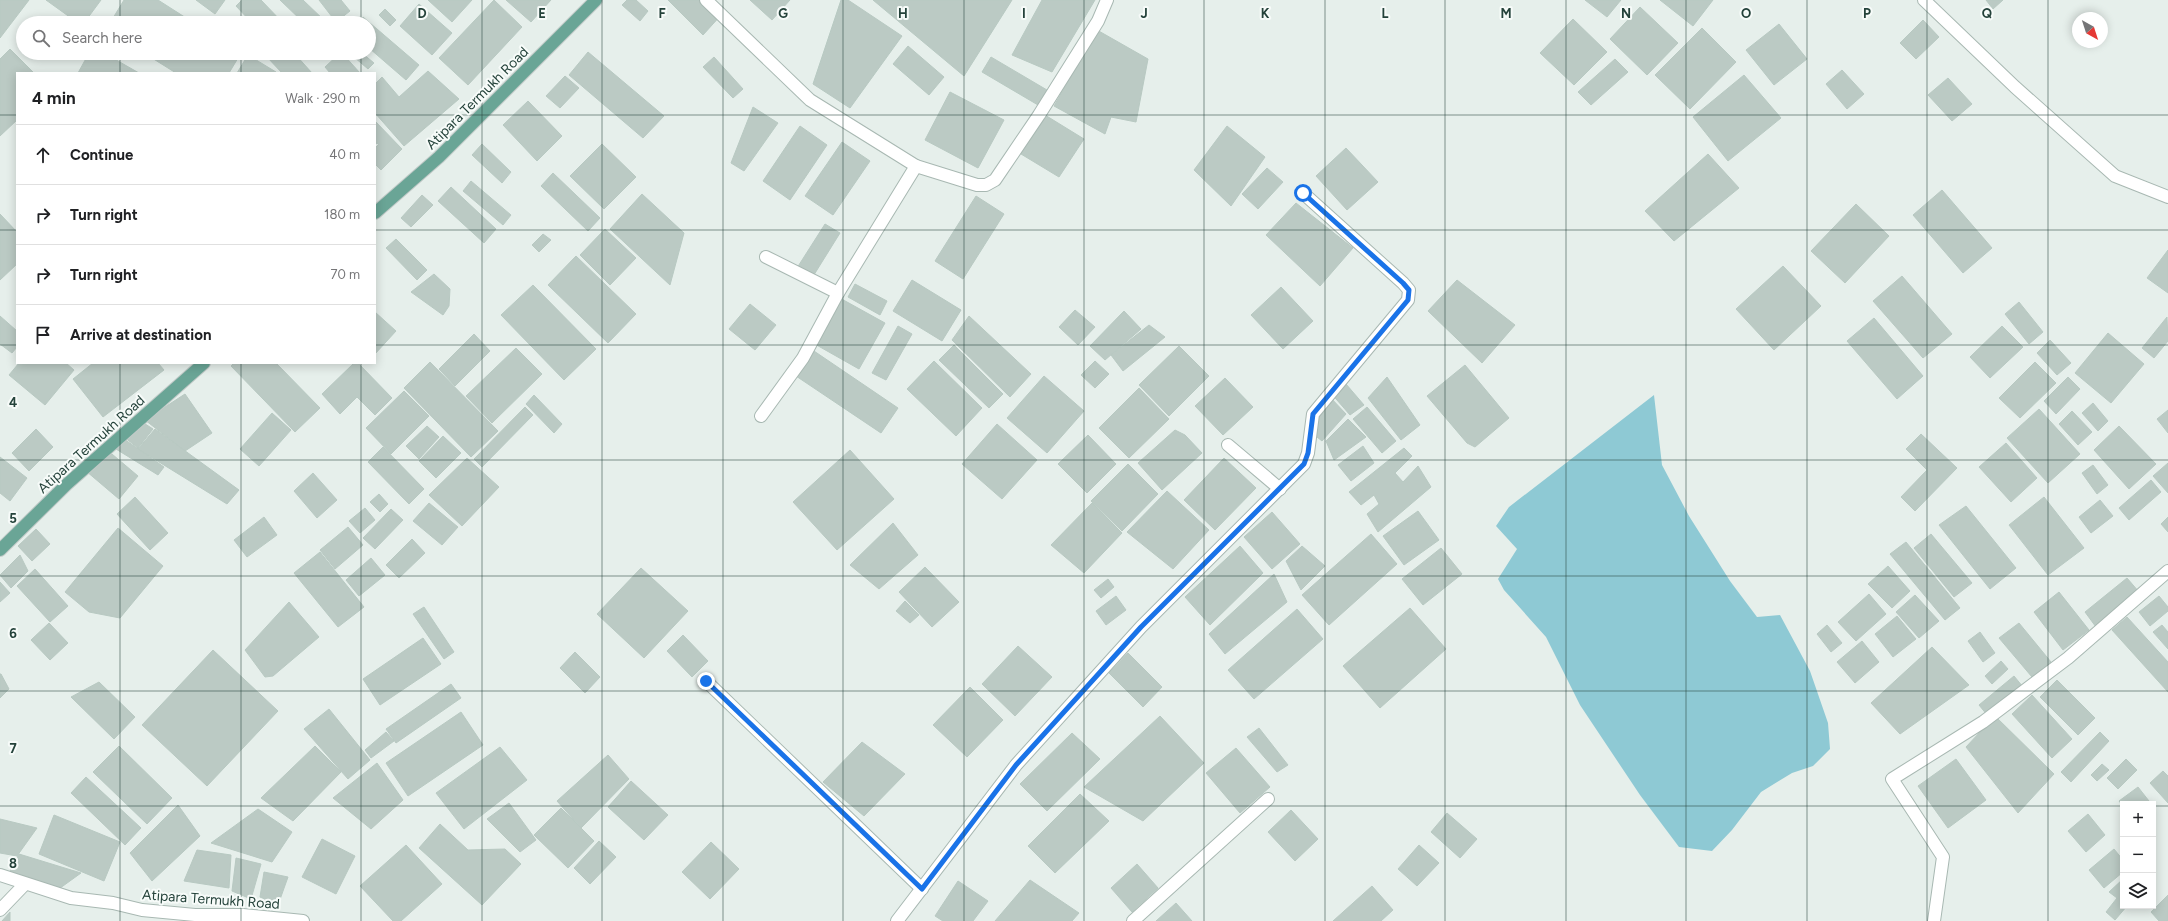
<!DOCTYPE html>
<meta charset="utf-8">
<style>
body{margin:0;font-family:Figtree,sans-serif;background:#f6f6f6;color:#202124}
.controls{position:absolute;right:12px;bottom:12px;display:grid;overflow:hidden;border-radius:0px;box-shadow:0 2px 10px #0003}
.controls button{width:36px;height:36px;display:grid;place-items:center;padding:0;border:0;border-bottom:1px solid #e0e0e0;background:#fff;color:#202124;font:20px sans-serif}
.compass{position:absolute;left:2072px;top:12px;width:36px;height:36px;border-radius:50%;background:#fff;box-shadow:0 2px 10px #0003;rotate:141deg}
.stop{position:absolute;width:12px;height:12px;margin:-9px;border:3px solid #1a73e8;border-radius:50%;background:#fff}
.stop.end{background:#1a73e8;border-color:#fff;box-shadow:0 1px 4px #0008}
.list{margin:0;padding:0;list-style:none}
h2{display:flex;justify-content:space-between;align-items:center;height:52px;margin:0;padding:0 16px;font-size:17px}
h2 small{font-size:13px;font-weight:400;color:#757577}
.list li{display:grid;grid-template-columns:26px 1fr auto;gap:12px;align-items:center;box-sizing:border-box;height:60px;padding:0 16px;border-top:1px solid #e0e0e0}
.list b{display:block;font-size:15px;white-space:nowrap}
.list em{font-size:13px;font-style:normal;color:#757577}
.icon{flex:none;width:22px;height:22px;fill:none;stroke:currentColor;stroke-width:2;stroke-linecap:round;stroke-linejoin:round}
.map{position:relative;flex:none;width:2168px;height:921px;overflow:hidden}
.search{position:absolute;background:#fff;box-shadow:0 2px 10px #0003;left:16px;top:16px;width:360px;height:44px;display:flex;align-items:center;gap:10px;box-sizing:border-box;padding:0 14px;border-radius:22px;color:#757577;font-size:15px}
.panel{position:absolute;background:#fff;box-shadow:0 2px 10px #0003;left:16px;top:72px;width:360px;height:292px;border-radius:0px}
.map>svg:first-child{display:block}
.water{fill:#8ec9d4}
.building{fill:#bbcac4;stroke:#b8c9c2}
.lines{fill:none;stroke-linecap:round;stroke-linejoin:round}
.minor-casing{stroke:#a8b8b2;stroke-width:14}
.major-casing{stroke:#c2cac8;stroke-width:14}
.minor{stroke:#fff;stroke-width:12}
.major{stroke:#6aa596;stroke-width:12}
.route{stroke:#1a73e8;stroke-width:5}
.grid{fill:none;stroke:#24423a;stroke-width:1;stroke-opacity:0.55}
.labels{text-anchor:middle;stroke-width:4;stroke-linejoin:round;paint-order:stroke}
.street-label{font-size:14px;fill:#24423a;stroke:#f7fbf9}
.grid-label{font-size:13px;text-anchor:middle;font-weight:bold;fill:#24423a;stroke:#f7fbf9;stroke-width:4;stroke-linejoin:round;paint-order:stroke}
</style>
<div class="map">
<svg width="2168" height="921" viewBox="0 0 2168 921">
<rect width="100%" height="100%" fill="#e6efeb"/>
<polygon class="water" points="1654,395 1662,465 1689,516 1730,581 1757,617 1780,615 1810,671 1828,723 1830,749 1813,766 1792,773 1761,792 1732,830 1712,851 1679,847 1640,795 1580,705 1546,637 1504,590 1498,579 1517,549 1496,526 1509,507"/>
<g class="building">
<polygon points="0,0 29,0 0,38"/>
<polygon points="46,0 101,0 84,23 78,23"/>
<polygon points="124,0 158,0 194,23 110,23"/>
<polygon points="196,0 225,0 215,14"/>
<polygon points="242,0 261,0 283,23 252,23 236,6"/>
<polygon points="280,0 303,0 327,23 304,23"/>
<polygon points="319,0 341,0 350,11 336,22"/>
<polygon points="428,0 472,0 452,22"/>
<polygon points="494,0 522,27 468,85 439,58"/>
<polygon points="506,0 551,0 531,22"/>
<polygon points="627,0 636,0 648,11 640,21 622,5"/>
<polygon points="668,0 708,0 722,14 703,35"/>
<polygon points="750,0 790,0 772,20"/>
<polygon points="841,0 848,0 902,36 850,108 813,84"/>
<polygon points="873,0 1012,0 964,76"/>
<polygon points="1042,0 1095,0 1052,72 1012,55"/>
<polygon points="1585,0 1621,0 1607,17"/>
<polygon points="1660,0 1713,0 1693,26"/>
<polygon points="1986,0 2003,0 1993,9"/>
<polygon points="419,4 452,33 432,55 400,26"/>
<polygon points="1640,7 1678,43 1647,75 1610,39"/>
<polygon points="385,9 396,20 390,26 379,15"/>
<polygon points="363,17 419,65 406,80 369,48 369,23 358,23"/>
<polygon points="1573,19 1607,52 1574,85 1540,53"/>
<polygon points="1923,20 1939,37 1916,59 1900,43"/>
<polygon points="1779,24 1807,59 1774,85 1746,50"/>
<polygon points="1702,28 1736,62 1690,109 1655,75"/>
<polygon points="1097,30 1148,59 1136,122 1111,117 1105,134 1054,106"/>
<polygon points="908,46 944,77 929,95 893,64"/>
<polygon points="10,49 34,73 17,73 17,120 0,136 0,59"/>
<polygon points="588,52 664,116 643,138 569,75"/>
<polygon points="89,53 104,53 139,73 78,73"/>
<polygon points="144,53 241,53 229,73 176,73"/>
<polygon points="271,53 294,53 312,73 282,73 267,57"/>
<polygon points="340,53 342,53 360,73 330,73 325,67"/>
<polygon points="357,53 362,53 374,63 368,69 354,57"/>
<polygon points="248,55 276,72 275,73 237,73"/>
<polygon points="714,57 743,89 733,98 703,67"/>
<polygon points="991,57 1047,90 1038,105 982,72"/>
<polygon points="1615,59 1628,72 1591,105 1578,92"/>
<polygon points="1842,70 1864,94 1847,109 1826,84"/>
<polygon points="428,71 459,99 404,146 375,113 375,84 382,77 399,97"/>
<polygon points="1744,75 1781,118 1728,161 1693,117"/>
<polygon points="565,76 579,88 560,108 546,96"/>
<polygon points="1948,78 1972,104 1952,121 1928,95"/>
<polygon points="950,92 1004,120 978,168 925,140"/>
<polygon points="528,101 562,136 537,161 503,125"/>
<polygon points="753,107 778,123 744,171 731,163"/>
<polygon points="1045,115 1084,139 1059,177 1021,154"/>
<polygon points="375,121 402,149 381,170 375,164 375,148 379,144 375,143"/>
<polygon points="800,126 827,145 790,200 763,181"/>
<polygon points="1227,126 1265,157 1231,206 1194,170"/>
<polygon points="842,142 870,161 833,215 805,196"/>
<polygon points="482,144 511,172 502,183 472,155"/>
<polygon points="602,144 636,177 604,209 570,176"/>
<polygon points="1346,148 1378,182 1347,210 1316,176"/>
<polygon points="1708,154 1739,188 1674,241 1645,211"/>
<polygon points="1267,168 1283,182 1258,209 1242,194"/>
<polygon points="553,173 600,218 588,231 541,186"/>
<polygon points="471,181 511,215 503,225 463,191"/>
<polygon points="451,187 496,229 484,243 438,201"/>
<polygon points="1942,190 1992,248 1963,273 1913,215"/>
<polygon points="642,194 684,233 670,285 610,229"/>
<polygon points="422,195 433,205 411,227 401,218"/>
<polygon points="976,196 1004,214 963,279 935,261"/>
<polygon points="1296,203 1353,248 1320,286 1266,235"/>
<polygon points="1856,204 1889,236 1845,283 1811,251"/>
<polygon points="0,214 17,232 17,264 0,280"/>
<polygon points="825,224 840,233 812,278 797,268"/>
<polygon points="605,229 636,258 610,285 580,255"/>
<polygon points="543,234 551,240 539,252 532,245"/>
<polygon points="396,239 427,270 417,280 386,248"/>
<polygon points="2168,250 2168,293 2147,278"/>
<polygon points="576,256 636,314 608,343 548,285"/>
<polygon points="1783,266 1821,306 1774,350 1736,309"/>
<polygon points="434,274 450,289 449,306 443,315 411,292"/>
<polygon points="1902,276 1952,334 1923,358 1873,301"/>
<polygon points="912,280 961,310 942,341 893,311"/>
<polygon points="1457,280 1515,325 1482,363 1428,311"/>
<polygon points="855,284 887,301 880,315 848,297"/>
<polygon points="533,285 596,349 564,380 501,315"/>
<polygon points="1281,287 1313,321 1283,349 1251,315"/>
<polygon points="838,297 885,323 859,369 813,343"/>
<polygon points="2019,302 2043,332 2029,344 2005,314"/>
<polygon points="750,304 776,325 755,350 729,329"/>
<polygon points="1075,310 1095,327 1078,345 1059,327"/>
<polygon points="1124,311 1141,329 1105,360 1090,346"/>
<polygon points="375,312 396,331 375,354"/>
<polygon points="0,316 17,331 17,347 12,353 0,344"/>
<polygon points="969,316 1031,374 1010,397 952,340"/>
<polygon points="2167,317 2168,341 2154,358 2142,348"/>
<polygon points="1874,318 1923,376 1897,399 1847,341"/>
<polygon points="1149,325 1165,337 1123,371 1111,355"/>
<polygon points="898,326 912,334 886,380 872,373"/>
<polygon points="2002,326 2023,347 1990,378 1970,357"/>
<polygon points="2108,333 2144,364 2111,403 2075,373"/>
<polygon points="474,334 490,351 455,386 439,369"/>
<polygon points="2050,340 2071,363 2057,375 2037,353"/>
<polygon points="954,345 1003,394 989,408 939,360"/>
<polygon points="1179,346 1209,376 1169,416 1139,385"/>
<polygon points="516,348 542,374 492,423 466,396"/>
<polygon points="811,349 898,408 881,433 793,374"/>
<polygon points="934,361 982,408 956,436 907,389"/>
<polygon points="1095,361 1109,374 1095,388 1081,375"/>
<polygon points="430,362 498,431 471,457 404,388"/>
<polygon points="2035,362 2056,383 2020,418 1999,398"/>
<polygon points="19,363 66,363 74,370 45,405 9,375"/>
<polygon points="93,363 158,363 164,370 103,417 73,379"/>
<polygon points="234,363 276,363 320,408 295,432 231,366"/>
<polygon points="354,363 358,363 392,398 375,415 357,397 340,414 322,394"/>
<polygon points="1465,365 1509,418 1475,447 1467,443 1427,396"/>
<polygon points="1044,376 1084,411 1047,453 1007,418"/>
<polygon points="1340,377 1364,405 1350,415 1330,392"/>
<polygon points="1387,377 1420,425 1401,440 1368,398"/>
<polygon points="2068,377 2080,389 2056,414 2044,401"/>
<polygon points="1225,378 1253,407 1223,435 1195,406"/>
<polygon points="1139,388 1169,419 1129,458 1099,428"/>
<polygon points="404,391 429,416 391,454 366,428"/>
<polygon points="185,394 212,433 185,451 145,420"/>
<polygon points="534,395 562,424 554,433 526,404"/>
<polygon points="1329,396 1346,414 1322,441 1312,433"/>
<polygon points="2093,403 2108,421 2098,431 2082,413"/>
<polygon points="525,407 533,415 482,467 474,459"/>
<polygon points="1367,407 1396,441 1382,453 1353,419"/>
<polygon points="2039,409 2080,454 2048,483 2007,438"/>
<polygon points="2168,410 2168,433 2157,419"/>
<polygon points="2072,411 2092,432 2078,445 2059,424"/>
<polygon points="272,413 291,430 259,466 240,449"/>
<polygon points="1348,419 1366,437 1334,460 1326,441"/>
<polygon points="139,420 153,429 138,448 124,437"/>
<polygon points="997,424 1037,460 1002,499 962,464"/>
<polygon points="427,426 439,437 419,459 406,446"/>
<polygon points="2119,426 2156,464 2129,489 2094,450"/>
<polygon points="36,429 53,447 29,471 12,453"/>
<polygon points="155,429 239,490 227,504 138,449"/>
<polygon points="1175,430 1185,435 1202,453 1162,490 1138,463"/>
<polygon points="1921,434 1957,468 1915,511 1901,497 1927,470 1906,449"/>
<polygon points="1088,435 1116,464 1087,493 1058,464"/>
<polygon points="443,436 461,453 436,478 419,461"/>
<polygon points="124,439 164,467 158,475 116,449"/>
<polygon points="2006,443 2037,478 2011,502 1979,467"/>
<polygon points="1363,446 1374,463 1351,481 1338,465"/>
<polygon points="383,447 424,489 409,504 368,462"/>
<polygon points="1404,448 1412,456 1395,473 1403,482 1418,466 1431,487 1378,532 1367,514 1379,504 1374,495 1361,505 1349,492"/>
<polygon points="106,449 138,476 119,499 86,471"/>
<polygon points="850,450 894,499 837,550 793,502"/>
<polygon points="0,457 27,478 10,501 0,493"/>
<polygon points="467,458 499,487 462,526 429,495"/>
<polygon points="1224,458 1256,488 1215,530 1184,500"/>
<polygon points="2168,463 2168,493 2153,476"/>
<polygon points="1128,464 1158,494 1122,531 1091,501"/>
<polygon points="2093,465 2108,485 2097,494 2082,473"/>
<polygon points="313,473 337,500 317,518 294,491"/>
<polygon points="2151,480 2161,492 2129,520 2119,508"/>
<polygon points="1167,491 1209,530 1173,569 1127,532"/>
<polygon points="379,494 388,504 380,512 370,502"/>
<polygon points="135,497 168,533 150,550 117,514"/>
<polygon points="2044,497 2084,548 2048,575 2009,525"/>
<polygon points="2100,500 2113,516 2091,533 2079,517"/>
<polygon points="429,503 458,527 442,545 413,521"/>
<polygon points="1092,503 1122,533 1084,573 1051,545"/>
<polygon points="1966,506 2016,568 1990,589 1939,525"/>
<polygon points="365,508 375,520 360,533 349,521"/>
<polygon points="391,509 403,520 375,549 363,538"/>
<polygon points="1418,511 1439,540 1404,565 1383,536"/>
<polygon points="1272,512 1300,544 1272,569 1244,537"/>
<polygon points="264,517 277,535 247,557 234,540"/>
<polygon points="2168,517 2168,532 2161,524"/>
<polygon points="893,523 918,555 879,589 850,565"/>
<polygon points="348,527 363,545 335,569 320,550"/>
<polygon points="118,528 163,566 120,618 89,612 65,592"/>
<polygon points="36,529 50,544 32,561 18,546"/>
<polygon points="1371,534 1397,564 1329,625 1302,595"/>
<polygon points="1931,534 1972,583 1954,597 1914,548"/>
<polygon points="412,539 425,553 399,578 386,565"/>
<polygon points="1906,542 1960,608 1945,620 1890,554"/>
<polygon points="1240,546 1263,573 1210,625 1185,597"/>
<polygon points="1302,546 1325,566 1301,590 1286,561"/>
<polygon points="1441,548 1462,574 1423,605 1402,579"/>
<polygon points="320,552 364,607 338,627 294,573"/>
<polygon points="20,555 28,571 11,588 0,575"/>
<polygon points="371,558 385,575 359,596 346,580"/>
<polygon points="1888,566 1910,591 1892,608 1868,584"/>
<polygon points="925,567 959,602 932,627 899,592"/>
<polygon points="641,568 688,611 644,658 597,614"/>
<polygon points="35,569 68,606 50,622 17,586"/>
<polygon points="1274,574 1287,602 1225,654 1209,634"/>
<polygon points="2127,578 2139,592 2096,627 2085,612"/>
<polygon points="1108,579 1114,587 1101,598 1094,590"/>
<polygon points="0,582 10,593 0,602"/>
<polygon points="2059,592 2089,630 2063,650 2034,612"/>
<polygon points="1869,594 1886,614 1856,641 1838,622"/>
<polygon points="1915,595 1939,621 1919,638 1896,612"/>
<polygon points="1116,596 1126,610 1106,625 1096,611"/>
<polygon points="2159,596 2168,607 2168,611 2150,626 2139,612"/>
<polygon points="905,601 919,615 910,623 896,611"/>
<polygon points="289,602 319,637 273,676 265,677 245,650"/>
<polygon points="424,607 454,652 444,659 413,614"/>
<polygon points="1410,608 1446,649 1380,708 1343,666"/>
<polygon points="1297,609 1323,639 1254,699 1228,670"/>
<polygon points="1897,616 1916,639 1893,657 1875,634"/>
<polygon points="2127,617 2168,662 2168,692 2112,630"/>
<polygon points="49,623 68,643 50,660 31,640"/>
<polygon points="2019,623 2051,662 2032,677 1999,638"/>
<polygon points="1827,625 1842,643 1831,652 1817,634"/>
<polygon points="2162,625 2168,632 2168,649 2153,632"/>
<polygon points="1980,632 1995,653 1983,662 1968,641"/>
<polygon points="683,635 708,661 692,677 667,651"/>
<polygon points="423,638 441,664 380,705 363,679"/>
<polygon points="1862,641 1879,662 1855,683 1837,662"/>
<polygon points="1018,646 1052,677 1015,716 982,684"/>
<polygon points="1932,647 1969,685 1900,734 1871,703"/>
<polygon points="213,650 278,711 207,786 142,725"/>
<polygon points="575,652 600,677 585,693 560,668"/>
<polygon points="1128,653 1162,687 1143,707 1109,673"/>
<polygon points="2001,661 2008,669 1992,684 1985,676"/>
<polygon points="1,674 9,689 0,698 0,674"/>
<polygon points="2014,676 2023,687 1988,716 1979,705"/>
<polygon points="2057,680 2095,718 2078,735 2040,697"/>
<polygon points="99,682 135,717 114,739 71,697"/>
<polygon points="451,684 461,698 396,743 386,729"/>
<polygon points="970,687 1003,720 967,757 933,725"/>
<polygon points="2032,695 2072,739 2052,758 2012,714"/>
<polygon points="329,709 370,760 348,779 304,729"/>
<polygon points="461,712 483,745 408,796 386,763"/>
<polygon points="1160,716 1204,763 1143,821 1084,787"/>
<polygon points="1995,716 2054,774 2018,813 1966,747"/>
<polygon points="1259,728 1288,765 1277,772 1247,737"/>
<polygon points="386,732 394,741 371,758 365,750"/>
<polygon points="2100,732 2109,741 2071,782 2061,772"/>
<polygon points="1072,733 1100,759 1047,811 1020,784"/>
<polygon points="862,742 905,774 864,816 823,782"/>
<polygon points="119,746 172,798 147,824 93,772"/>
<polygon points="315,746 341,772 293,821 261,798"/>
<polygon points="500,747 527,780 464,829 436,793"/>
<polygon points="1236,748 1270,787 1240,813 1206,773"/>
<polygon points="608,755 629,779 581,828 557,801"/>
<polygon points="1956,759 1986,800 1948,828 1918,786"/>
<polygon points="2126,759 2137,770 2118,789 2107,778"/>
<polygon points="377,763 403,800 371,829 333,798"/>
<polygon points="2102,764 2109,770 2097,781 2091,775"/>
<polygon points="2163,771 2168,776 2168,803 2150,783"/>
<polygon points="86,777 141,828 125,845 71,793"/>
<polygon points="631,781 668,815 644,840 608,807"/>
<polygon points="2138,787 2149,801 2145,804 2123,804 2123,806 2119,801"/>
<polygon points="1080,794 1109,821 1055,873 1028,846"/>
<polygon points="509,803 536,840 520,852 487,819"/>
<polygon points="178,805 200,836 152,881 130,853"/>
<polygon points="561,808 594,841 568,868 534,835"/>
<polygon points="258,809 292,832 272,862 211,843"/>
<polygon points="1291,810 1318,839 1295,861 1268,832"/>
<polygon points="1447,813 1477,839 1460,858 1431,832"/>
<polygon points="2088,814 2105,835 2086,852 2068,831"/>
<polygon points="54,815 120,842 104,881 39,854"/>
<polygon points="0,819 37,828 17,856 0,853"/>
<polygon points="440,824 468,850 505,849 521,864 482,905 419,848"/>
<polygon points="322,839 355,856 336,894 302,877"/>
<polygon points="599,841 616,857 590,884 574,868"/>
<polygon points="711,842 739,869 710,899 682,872"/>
<polygon points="406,845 442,884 401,921 393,921 360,886"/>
<polygon points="1419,845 1439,863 1417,886 1398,869"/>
<polygon points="2114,849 2123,860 2123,872 2104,888 2089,870"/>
<polygon points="197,850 231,855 229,888 184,881"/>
<polygon points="19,854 81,873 56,891 10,871"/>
<polygon points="236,858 261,864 251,899 232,891"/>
<polygon points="1137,864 1158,888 1132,912 1111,888"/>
<polygon points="264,872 288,877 278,905 260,897"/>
<polygon points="2123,879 2123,906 2127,906 2115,920 2106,912 2117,898 2109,892"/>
<polygon points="1030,880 1079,913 1072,921 995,921"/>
<polygon points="958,881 988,901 973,921 943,921 935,916"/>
<polygon points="1372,886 1393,910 1381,921 1333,921"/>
<polygon points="2168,895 2168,921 2159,921 2151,912"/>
<polygon points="1176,903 1192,921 1156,921"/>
<polygon points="10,912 10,921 2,921"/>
</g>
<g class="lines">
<defs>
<g id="minor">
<polyline points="706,0 810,100 916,166"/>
<polyline points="1924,0 2015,87 2115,176 2168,197"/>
<polyline points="766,257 838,293"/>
<polyline points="761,416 803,358 838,293 916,166 977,185 986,185 995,180 1039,115 1098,21 1107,0"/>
<polyline points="1228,445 1280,489"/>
<polyline points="706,681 922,889"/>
<polyline points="0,875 71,898 113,903 142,910 195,915 243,915 303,921"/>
<polyline points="0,910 25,884"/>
<polyline points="897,921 1016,765 1141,627 1304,464 1308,453 1313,414 1408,300 1409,290 1403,283 1303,193"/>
<polyline points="1133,921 1268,799"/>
<polyline points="1934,921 1943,857 1892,779 1983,722 2068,658 2168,571"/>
</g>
<g id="major">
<polyline points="375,213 439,157 596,0"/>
<polyline points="0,550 67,484 204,363"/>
</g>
</defs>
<use href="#minor" class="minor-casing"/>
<use href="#major" class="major-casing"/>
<use href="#minor" class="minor"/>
<use href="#major" class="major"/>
</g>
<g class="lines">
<polyline class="route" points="706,681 922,889 1016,765 1141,627 1304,464 1308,453 1313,414 1408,300 1409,290 1403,283 1303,193"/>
</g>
<path class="grid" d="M120 0V23M241 0V23M361 0V23M482 0V921M602 0V921M723 0V921M843 0V921M964 0V921M1084 0V921M1204 0V921M1325 0V921M1445 0V921M1566 0V921M1686 0V921M1807 0V921M1927 0V921M2048 0V921M120 53V73M241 53V73M361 53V73M0 115H17M375 115H2168M0 230H17M375 230H2168M0 345H17M375 345H2168M120 363V921M241 363V921M361 363V921M0 460H2168M0 576H2168M0 691H2168M0 806H2123M2153 806H2168"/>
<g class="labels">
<g class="street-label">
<text transform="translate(477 98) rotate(-45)" y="5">Atipara Termukh Road</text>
<text transform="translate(91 444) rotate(-42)" y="5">Atipara Termukh Road</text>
<text transform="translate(211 899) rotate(4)" y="5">Atipara Termukh Road</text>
</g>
</g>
<g class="grid-label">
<text x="422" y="18">D</text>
<text x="542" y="18">E</text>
<text x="662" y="18">F</text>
<text x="783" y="18">G</text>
<text x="903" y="18">H</text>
<text x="1024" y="18">I</text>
<text x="1144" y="18">J</text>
<text x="1265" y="18">K</text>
<text x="1385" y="18">L</text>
<text x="1506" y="18">M</text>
<text x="1626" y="18">N</text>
<text x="1746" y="18">O</text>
<text x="1867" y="18">P</text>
<text x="1987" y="18">Q</text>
<text x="13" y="407">4</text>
<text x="13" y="523">5</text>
<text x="13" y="638">6</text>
<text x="13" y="753">7</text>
<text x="13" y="868">8</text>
</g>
</svg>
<div class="controls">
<button>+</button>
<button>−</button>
<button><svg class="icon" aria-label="layers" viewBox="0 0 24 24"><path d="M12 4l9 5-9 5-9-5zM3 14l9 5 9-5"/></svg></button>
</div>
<svg class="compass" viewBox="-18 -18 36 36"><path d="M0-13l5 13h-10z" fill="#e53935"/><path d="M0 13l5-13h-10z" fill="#757577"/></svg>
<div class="stop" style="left:1303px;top:193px"></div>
<div class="stop end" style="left:706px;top:681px"></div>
<div class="search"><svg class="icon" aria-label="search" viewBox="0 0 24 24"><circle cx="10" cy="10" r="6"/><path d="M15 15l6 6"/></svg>Search here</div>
<section class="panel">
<h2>4 min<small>Walk · 290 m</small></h2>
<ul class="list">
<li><svg class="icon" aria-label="ahead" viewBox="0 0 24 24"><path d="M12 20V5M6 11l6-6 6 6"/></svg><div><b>Continue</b></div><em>40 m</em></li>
<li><svg class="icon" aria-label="right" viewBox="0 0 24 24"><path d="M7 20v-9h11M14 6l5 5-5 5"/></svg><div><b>Turn right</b></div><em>180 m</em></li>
<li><svg class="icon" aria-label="right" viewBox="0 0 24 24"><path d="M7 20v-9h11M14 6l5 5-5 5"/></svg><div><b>Turn right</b></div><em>70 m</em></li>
<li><svg class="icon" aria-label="arrive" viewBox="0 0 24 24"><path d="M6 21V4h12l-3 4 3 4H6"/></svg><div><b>Arrive at destination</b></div></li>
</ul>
</section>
</div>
